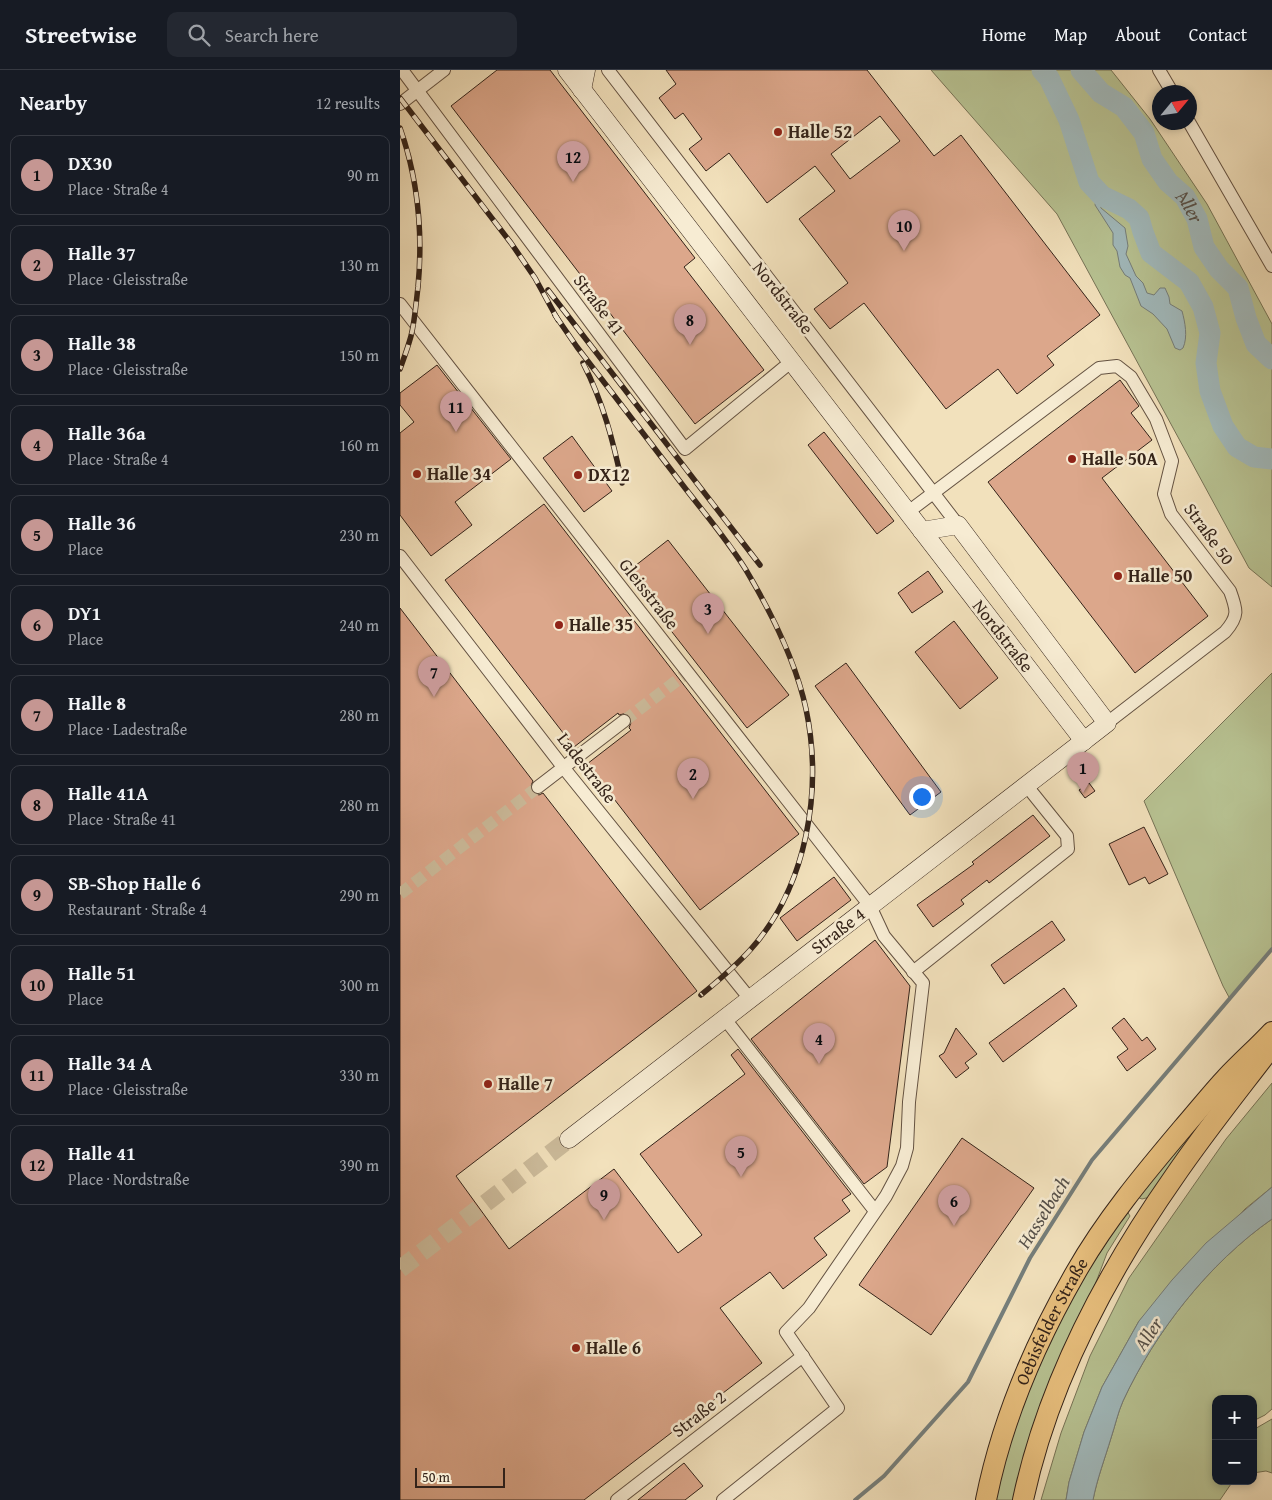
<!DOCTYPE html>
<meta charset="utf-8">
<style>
body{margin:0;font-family:"Gentium Book Plus",serif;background:#242831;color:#f1f3f6}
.controls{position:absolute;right:15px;bottom:15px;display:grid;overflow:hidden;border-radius:10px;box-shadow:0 2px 8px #0003}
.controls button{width:45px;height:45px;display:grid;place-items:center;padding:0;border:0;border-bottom:1px solid #363941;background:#171b24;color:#f1f3f6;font:25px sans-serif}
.compass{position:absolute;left:752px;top:15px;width:45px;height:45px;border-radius:50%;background:#171b24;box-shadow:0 2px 8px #0003;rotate:61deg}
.scale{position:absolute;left:15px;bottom:12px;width:90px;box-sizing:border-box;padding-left:5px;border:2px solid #342319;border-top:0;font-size:14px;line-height:18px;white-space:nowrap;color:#342319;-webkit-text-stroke:4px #f7ecd3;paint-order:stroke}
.you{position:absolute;left:521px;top:726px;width:18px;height:18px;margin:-12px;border:4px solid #fff;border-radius:50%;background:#1a73e8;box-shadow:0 0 0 8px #1a73e833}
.badge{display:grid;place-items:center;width:32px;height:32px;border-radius:50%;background:#c59692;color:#111;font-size:16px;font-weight:700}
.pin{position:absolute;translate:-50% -41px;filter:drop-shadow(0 1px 2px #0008)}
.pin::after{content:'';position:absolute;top:26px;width:18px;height:15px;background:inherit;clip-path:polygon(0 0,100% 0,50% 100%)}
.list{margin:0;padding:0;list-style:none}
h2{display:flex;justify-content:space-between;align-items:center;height:65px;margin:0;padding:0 20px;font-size:21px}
h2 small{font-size:16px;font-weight:400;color:#9ea1a6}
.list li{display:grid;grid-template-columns:32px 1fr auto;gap:15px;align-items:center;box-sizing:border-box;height:80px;margin:0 10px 10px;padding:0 10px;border:1px solid #363941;border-radius:10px}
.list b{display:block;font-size:19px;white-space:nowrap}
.list p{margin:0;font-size:16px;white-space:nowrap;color:#9ea1a6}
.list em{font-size:16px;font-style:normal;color:#9ea1a6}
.icon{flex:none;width:28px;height:28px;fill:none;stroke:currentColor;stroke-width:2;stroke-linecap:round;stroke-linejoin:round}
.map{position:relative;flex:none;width:872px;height:1430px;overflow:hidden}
header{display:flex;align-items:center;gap:30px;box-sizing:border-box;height:70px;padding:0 25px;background:#171b24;border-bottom:1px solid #363941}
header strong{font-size:24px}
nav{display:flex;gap:28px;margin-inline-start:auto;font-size:18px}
.search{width:350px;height:45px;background:#242831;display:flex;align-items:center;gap:12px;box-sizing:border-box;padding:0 18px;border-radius:10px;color:#9ea1a6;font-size:19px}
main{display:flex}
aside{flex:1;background:#171b24}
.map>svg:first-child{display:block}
.green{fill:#b8c393;stroke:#767356}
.water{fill:#a1babd;stroke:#757e7b}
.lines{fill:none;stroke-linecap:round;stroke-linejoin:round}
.stream{stroke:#757e7b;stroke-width:4}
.river{stroke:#a1babd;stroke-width:21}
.building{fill:#dca78b;stroke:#342319;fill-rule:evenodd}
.street-tunnel{stroke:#ccbb9b;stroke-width:12;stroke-dasharray:12 6;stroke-linecap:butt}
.secondary-tunnel{stroke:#ccbb9b;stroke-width:18;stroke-dasharray:18 9;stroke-linecap:butt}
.street-casing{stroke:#645242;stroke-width:14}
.secondary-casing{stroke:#342319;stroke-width:19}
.primary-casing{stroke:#342319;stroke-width:22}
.street{stroke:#f7ecd3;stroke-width:12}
.secondary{stroke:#f7ecd3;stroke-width:18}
.primary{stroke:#e9c07e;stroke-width:20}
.rail-casing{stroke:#342319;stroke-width:5.5}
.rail{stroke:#f7ecd3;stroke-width:4;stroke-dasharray:11;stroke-linecap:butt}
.poi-dot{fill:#8f2418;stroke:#f7ecd3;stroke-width:2}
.labels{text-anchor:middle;stroke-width:5;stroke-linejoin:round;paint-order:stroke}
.poi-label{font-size:18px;font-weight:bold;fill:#342319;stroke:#f7ecd3;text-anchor:start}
.street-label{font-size:18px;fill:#342319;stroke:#f7ecd3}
.water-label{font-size:19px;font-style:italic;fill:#55504a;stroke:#f7ecd3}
</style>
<header>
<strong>Streetwise</strong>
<div class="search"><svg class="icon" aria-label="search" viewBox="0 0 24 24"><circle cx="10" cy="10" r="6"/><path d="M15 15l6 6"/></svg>Search here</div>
<nav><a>Home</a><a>Map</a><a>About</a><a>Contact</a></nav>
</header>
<main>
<aside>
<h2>Nearby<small>12 results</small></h2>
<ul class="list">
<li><span class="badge">1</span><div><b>DX30</b><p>Place · Straße 4</p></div><em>90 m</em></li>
<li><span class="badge">2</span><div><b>Halle 37</b><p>Place · Gleisstraße</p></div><em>130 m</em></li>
<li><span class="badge">3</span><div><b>Halle 38</b><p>Place · Gleisstraße</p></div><em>150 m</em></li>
<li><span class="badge">4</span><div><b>Halle 36a</b><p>Place · Straße 4</p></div><em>160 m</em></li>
<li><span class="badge">5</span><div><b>Halle 36</b><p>Place</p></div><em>230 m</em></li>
<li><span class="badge">6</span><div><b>DY1</b><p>Place</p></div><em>240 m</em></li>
<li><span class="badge">7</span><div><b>Halle 8</b><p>Place · Ladestraße</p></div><em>280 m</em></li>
<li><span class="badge">8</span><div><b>Halle 41A</b><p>Place · Straße 41</p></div><em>280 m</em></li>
<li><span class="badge">9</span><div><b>SB-Shop Halle 6</b><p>Restaurant · Straße 4</p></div><em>290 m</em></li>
<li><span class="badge">10</span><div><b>Halle 51</b><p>Place</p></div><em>300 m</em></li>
<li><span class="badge">11</span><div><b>Halle 34 A</b><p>Place · Gleisstraße</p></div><em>330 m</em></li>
<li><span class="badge">12</span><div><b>Halle 41</b><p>Place · Nordstraße</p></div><em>390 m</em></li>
</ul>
</aside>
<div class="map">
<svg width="872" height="1430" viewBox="0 0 872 1430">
<rect width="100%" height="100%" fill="#f2e1bc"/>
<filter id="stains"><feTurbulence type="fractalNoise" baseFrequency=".004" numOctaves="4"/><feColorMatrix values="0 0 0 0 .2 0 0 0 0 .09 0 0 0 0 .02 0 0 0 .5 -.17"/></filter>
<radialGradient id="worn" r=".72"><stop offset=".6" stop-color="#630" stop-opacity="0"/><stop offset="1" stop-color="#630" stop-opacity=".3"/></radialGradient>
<g class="green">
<polygon points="531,0 711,0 750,49 807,134 872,254 872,517 849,498 657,144"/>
<polygon points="872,603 872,879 830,929 823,916 744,731"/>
<polygon points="872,1013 872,1117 845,1139 739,1251 702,1317 684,1362 669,1412 666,1430 641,1430 661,1363 690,1286 729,1208 826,1069"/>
<polygon points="824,1023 750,1127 742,1129 737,1127"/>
<polygon points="727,1141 730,1146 707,1183 614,1430 595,1430 612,1362 633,1309 655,1258 684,1207"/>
<path d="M872 1149V1339L865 1345 853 1351V1329H816V1411H833L820 1430H693C697 1409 705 1388 711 1368 715 1356 718 1342 723 1331 755 1262 809 1193 872 1149Z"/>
<polygon points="872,1349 872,1403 866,1401 853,1403 853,1360"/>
</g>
<g class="water">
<path d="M702 126 700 132 701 138 725 158 728 176 726 184 736 206 743 213 747 223 754 225 760 218H765L769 227 770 234 782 241C785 252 788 267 783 278L780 280 775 278 767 259 753 244 741 236 730 208 725 205 720 197 717 181 713 175V163L695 135 696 129Z"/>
<path d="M872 1117V1149C809 1193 755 1262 723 1331 718 1342 715 1356 711 1368 705 1388 697 1409 693 1430H666L669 1412 684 1362 702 1317 739 1251 772 1210 806 1173Z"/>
</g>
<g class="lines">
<polyline class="stream" points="455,1430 484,1406 568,1312 630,1188 692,1090 872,879"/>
<g class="river">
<polyline points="642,0 649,8 669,50 689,112 702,126 729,139 739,148 743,162 751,183 789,212 803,237 810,263 806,293 810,321 823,356 837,377 854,387 872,389"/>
<path id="s1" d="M681 0 701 23 724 37 744 63 752 89 768 112 785 127 797 149 804 177 819 199 838 218 846 248 856 274 872 289"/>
</g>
</g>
<g class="building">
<polygon points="97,0 150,0 295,188 284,197 364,300 295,354 51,36"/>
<path d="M266 0H467L534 86 561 65 700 245 647 286 654 295 617 324 598 299 546 339 464 233 430 259 414 239 448 213 399 149 435 121 415 96 367 133 329 83 306 101 289 79 302 69 283 43 275 49 259 28 276 14ZM480 46 500 71 450 109 431 84Z"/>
<polygon points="37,295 111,389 55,432 72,455 31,486 0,445 0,363 14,352 0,335 0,323"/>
<polygon points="720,310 739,336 731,343 752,370 702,408 808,546 735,603 588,412"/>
<polygon points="424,362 494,451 477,464 408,375"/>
<polygon points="172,366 212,421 184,442 143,388"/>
<polygon points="144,434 399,764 300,840 187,694 231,660 229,658 232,650 230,646 227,643 219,645 218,643 174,677 45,510"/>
<polygon points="268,470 389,625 347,658 226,503"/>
<polygon points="528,501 543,522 512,543 498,523"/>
<polygon points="0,538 133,711 130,718 132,722 139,725 143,723 297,921 56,1106 109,1179 214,1099 278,1183 302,1165 240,1084 345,1004 331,985 338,979 451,1124 442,1130 450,1141 414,1168 427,1185 383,1219 370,1202 320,1238 362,1293 184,1430 0,1430"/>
<polygon points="554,551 598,608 560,639 515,582"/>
<polygon points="446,593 541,722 510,745 415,616"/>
<polygon points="689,713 695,721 685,728 679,720"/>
<polygon points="633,745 650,766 589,813 587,810 561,830 564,834 533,857 517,835 574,794 572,792"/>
<polygon points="744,757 768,804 749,814 745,807 729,815 709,774"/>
<polygon points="434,807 451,830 397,871 380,848"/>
<polygon points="652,851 665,870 604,914 591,895"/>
<polygon points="475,870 510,916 487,1097 464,1114 351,969"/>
<polygon points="664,918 677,936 603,992 589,973"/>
<polygon points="724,948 742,971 747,967 756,979 727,1001 717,987 728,979 712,958"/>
<polygon points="556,958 577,984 565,993 569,998 556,1008 539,986 544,983"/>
<polygon points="562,1068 634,1118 531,1265 459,1215"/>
<polygon points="284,1393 303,1416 285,1430 238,1430"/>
</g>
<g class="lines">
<g class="street-tunnel">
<polyline points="224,651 288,602"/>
<polyline points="0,824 138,717"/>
</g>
<polyline class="secondary-tunnel" points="0,1199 169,1069"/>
<defs>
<g id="street">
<polyline points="2,0 285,379 392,291"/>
<polyline points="208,0 558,455"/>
<polyline points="759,0 772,22"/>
<polyline points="0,34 44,0"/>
<polyline points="789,52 872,196"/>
<polyline points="0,234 470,836 484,866 523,913 509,1032 507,1078 502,1096 486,1126 409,1238 386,1262 438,1338 323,1430"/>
<path d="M508 442 699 298 717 296 731 307 756 349 772 391 764 424 771 444 830 521C837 540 839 546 825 562L707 653"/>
<polyline points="0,486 163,697 350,929"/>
<polyline points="138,717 224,651"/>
<polyline points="513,902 668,779 667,766 626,715"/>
<polyline points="325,949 475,1141"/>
<polyline points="217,1430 403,1286"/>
</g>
<g id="secondary">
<polyline points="167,0 684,671"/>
<polyline points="182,20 186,0"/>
<polyline points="169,1069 707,653 558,455 522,461"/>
</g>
<g id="primary">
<path id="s2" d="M586 1430C602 1350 635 1273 676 1202 705 1151 744 1104 782 1059 797 1042 811 1024 826 1008 841 992 857 978 872 962"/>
<path d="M623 1430C648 1313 706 1204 774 1107 804 1063 837 1022 869 980"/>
</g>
</defs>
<use href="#street" class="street-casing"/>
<use href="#secondary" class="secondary-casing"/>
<use href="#primary" class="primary-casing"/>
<use href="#street" class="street"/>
<use href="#secondary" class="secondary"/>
<use href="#primary" class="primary"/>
<defs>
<g id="rail">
<polyline points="0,28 111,173 135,208 158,250"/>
<path d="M0 58C18 109 23 163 18 217 16 233 15 250 11 266 8 277 4 288 0 299"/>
<polyline points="148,220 360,495"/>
<path d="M155 245 177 277C213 324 249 371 285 418 306 445 328 471 346 500 371 542 396 592 406 639 423 720 407 816 351 879 336 896 319 910 301 925"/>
<path d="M183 293C203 332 213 370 222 413"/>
</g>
</defs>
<use href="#rail" class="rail-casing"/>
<use href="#rail" class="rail"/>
</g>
<g class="poi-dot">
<circle cx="378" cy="62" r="5"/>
<circle cx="672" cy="389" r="5"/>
<circle cx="17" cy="404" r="5"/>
<circle cx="178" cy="405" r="5"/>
<circle cx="718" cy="506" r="5"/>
<circle cx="159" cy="555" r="5"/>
<circle cx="88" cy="1014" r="5"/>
<circle cx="176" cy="1278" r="5"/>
</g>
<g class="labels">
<g class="poi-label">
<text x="388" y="68">Halle 52</text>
<text x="682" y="395">Halle 50A</text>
<text x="27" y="410">Halle 34</text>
<text x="188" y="411">DX12</text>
<text x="728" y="512">Halle 50</text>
<text x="169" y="561">Halle 35</text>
<text x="98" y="1020">Halle 7</text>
<text x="186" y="1284">Halle 6</text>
</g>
<g class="street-label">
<text transform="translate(383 228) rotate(52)" y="6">Nordstraße</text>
<text transform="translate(199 235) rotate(53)" y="6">Straße 41</text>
<text transform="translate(809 464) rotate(54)" y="6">Straße 50</text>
<text transform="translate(249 524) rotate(52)" y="6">Gleisstraße</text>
<text transform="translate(603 566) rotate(52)" y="6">Nordstraße</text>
<text transform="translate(187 698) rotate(52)" y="6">Ladestraße</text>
<text transform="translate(438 861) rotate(-38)" y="6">Straße 4</text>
<text dy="6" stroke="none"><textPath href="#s2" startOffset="191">Oebisfelder Straße</textPath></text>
<text transform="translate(299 1344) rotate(-38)" y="6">Straße 2</text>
</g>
<g class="water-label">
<text dy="7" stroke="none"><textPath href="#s1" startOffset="178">Aller</textPath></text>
<text transform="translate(643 1142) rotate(-58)" y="7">Hasselbach</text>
<text transform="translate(748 1264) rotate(-56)" y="7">Aller</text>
</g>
</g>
<rect width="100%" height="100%" filter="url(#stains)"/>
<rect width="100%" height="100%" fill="url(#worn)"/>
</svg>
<div class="controls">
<button>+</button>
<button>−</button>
</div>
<svg class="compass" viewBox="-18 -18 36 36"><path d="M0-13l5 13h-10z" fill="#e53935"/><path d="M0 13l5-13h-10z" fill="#9ea1a6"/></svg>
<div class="scale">50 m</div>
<div class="you"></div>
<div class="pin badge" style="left:683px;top:723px">1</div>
<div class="pin badge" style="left:293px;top:729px">2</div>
<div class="pin badge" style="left:308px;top:564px">3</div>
<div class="pin badge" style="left:419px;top:994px">4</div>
<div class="pin badge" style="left:341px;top:1107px">5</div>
<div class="pin badge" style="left:554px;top:1156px">6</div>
<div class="pin badge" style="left:34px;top:627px">7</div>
<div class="pin badge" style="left:290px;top:275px">8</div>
<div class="pin badge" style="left:204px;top:1150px">9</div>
<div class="pin badge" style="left:504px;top:181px">10</div>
<div class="pin badge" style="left:56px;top:362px">11</div>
<div class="pin badge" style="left:173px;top:112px">12</div>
</div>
</main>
